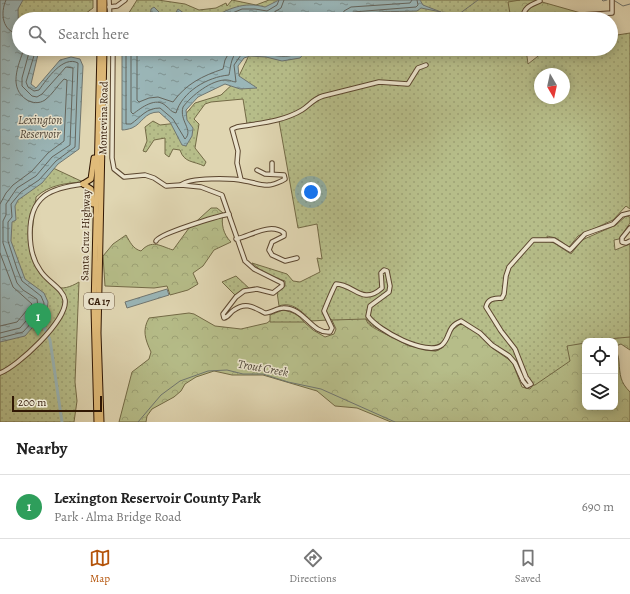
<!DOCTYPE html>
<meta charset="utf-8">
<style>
body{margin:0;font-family:Alegreya,serif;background:#f6f6f6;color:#222}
.controls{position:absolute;right:12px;bottom:12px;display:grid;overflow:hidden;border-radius:8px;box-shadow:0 2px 10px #0003}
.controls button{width:36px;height:36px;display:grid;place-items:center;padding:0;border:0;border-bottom:1px solid #e0e0e0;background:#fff;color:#222;font:20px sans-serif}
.compass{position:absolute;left:534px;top:68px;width:36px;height:36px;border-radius:50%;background:#fff;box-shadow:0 2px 10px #0003;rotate:171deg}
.scale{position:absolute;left:12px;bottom:10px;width:90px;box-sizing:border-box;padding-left:4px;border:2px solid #301704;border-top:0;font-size:11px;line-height:14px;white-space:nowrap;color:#301704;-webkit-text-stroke:3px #ebe4cd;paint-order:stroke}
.you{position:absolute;left:311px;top:192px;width:14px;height:14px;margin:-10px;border:3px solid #fff;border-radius:50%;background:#1a73e8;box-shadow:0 0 0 6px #1a73e833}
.badge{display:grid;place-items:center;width:26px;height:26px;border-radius:50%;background:#b45309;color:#fff;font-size:13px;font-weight:700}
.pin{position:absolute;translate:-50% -33px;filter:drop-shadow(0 1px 2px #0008)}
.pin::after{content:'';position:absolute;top:21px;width:14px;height:12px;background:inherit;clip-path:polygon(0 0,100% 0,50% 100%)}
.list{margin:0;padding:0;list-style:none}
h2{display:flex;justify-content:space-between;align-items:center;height:52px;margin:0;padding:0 16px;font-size:17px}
h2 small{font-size:13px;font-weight:400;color:#767676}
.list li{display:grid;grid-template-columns:26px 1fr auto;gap:12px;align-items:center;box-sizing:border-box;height:64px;padding:0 16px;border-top:1px solid #e0e0e0}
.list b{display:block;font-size:15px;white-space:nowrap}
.list p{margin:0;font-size:13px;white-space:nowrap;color:#767676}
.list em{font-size:13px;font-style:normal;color:#767676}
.icon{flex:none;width:22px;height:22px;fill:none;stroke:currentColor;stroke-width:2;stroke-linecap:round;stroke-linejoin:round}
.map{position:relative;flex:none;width:630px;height:422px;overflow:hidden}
.search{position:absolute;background:#fff;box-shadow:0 2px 10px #0003;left:12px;right:12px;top:12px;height:44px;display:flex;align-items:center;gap:10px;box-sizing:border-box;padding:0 14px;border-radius:22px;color:#767676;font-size:15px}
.sheet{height:116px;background:#fff}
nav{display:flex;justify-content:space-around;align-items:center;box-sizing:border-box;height:56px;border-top:1px solid #e0e0e0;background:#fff;font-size:11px;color:#767676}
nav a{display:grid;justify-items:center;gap:2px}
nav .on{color:#b45309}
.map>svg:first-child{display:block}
.forest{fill:url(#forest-crowns);stroke:#736a46;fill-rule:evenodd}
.park{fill:url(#park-dots);stroke:#736a46;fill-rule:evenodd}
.water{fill:url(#water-ripples);stroke:#707670}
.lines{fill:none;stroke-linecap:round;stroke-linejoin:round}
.shore{stroke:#65665e;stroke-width:1}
.stream{stroke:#707670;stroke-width:1}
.canal{stroke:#9ab6b8;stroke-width:3}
.minor-casing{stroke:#5c4730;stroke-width:5.5}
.highway-casing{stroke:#301704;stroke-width:7}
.minor{stroke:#ebe4cd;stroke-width:3.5}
.highway{stroke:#e0bb79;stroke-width:5}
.labels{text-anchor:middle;stroke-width:3;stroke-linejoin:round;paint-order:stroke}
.shield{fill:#ebe4cd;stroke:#685440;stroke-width:1}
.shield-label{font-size:10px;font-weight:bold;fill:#301704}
.street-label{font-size:11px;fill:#301704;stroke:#ebe4cd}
.water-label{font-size:12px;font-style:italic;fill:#50473a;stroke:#ebe4cd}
</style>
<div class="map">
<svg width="630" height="422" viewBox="0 0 630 422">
<defs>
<pattern id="forest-crowns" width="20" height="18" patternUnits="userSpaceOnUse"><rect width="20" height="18" fill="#b6bd89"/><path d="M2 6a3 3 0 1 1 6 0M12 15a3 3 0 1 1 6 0" fill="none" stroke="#9da275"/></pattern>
<pattern id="park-dots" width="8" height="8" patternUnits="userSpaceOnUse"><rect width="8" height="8" fill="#b6bd89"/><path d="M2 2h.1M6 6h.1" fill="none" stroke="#9da275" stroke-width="1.8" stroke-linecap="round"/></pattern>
<pattern id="water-ripples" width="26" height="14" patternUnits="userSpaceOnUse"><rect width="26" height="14" fill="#9ab6b8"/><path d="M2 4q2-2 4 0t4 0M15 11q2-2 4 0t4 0" fill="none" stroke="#7e9393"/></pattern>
</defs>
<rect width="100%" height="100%" fill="#e0d6b2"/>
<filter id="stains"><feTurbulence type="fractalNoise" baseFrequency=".005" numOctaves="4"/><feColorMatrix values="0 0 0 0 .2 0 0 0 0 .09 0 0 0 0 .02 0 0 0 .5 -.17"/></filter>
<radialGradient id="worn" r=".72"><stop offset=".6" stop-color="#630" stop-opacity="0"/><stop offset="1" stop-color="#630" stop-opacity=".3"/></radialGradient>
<g class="forest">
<polygon points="430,0 535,0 602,19 376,19"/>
<path d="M211 208H217L223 213C221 224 223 234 231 242L214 250 203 266 193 273 198 284 188 290 170 295 167 286 154 288 105 286 103 256 113 244 126 235C130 242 133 249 141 251 152 239 160 246 173 250L189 228Z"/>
<path d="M630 247V350L621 344 616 346C616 352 619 356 619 362 620 375 620 382 630 392V422H391L357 408 335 406 317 391 263 375H232L214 371 196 377 185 384 181 391 174 397 152 409 147 416 146 422H119L132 372 149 359 151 352C145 339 142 330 149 318L189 313 194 314 215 326 241 329 267 323 276 316 295 314 313 330 325 337 334 334 336 329 330 316 364 315C366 319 367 324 371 326 381 333 429 356 439 350L451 331 461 323 483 336 491 346 507 358 513 364 522 387 530 389ZM585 341H615V407H585Z"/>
</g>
<g class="park">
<polygon points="0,0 93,0 93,8 78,19 19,19 19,49 0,97"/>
<polygon points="137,0 158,0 185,4 199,10 216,8 226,3 227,6 232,0 256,5 269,0 520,0 508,2 511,19 125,19"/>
<path d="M630 33V209L626 206 613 220 578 236 569 247 556 238 547 236 548 241 554 243 571 254 582 240 616 225 626 216 630 217V223L619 239 614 240 615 250 630 244V337L585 341V343L567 346 570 361 535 385 524 386 514 363 492 348 483 336 462 323 451 331 436 351 409 346 371 325 366 319 332 320 328 317V320L311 321C303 312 292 301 279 306L277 292 285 286V281L265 274 252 263 287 274 293 281 300 282 320 272 317 258 322 259 317 224 298 228 279 121 247 124 243 99 211 102 205 104 194 119 199 124 195 148 206 162 204 166C194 161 184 163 180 150L173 149 169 157 165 154V138L154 140 146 152 143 151 147 141 145 127 153 121 160 125 178 123 195 103 221 95 237 80 251 51 257 49H526L528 64 547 49H611V36ZM540 74H564V98H540Z"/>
<path d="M36 160 83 182C66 183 49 185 36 197 35 213 31 231 32 247 33 249 37 262 38 264 40 268 40 265 41 269 48 289 61 293 79 282L75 382 77 401 74 422H0V166Z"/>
<polygon points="236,276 251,290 236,296 222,282"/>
<path d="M283 310C292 312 298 314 304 322H270V315Z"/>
</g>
<g class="water">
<polygon points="0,0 23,0 18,9 19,49 39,50 31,84 36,88 60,60 71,57 80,59 83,66 79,149 58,164 42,183 18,200 15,206 16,220 12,222 11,241 25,279 44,293 48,302 47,311 25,336 0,342"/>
<path d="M279 0H420L423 5 441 12 421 8 417 11C395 12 368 10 346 19H209C229 9 243 1 265 7Z"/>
<polygon points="154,7 166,19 173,17 178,9 191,18 199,19 150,19 151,9"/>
<path d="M122 49H308L300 58 282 61 266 57 250 56 244 58 238 66 239 76 257 88 240 89 225 84 198 97 186 110 187 120 193 128 192 136 186 146 182 145 170 122 159 112C144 112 143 123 132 128 129 129 125 130 122 130Z"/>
<polygon points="167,289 169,295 127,308 125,302"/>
</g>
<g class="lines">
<g class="shore">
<path d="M6 0C0 13 2 32 19 34"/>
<polyline points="218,19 242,9 255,9 267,11 277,5 279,0"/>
<polyline points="229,19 243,14 268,16 281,8 284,0"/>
<polyline points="341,19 344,11 351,7 410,3 412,0"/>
<polyline points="346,19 348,15 353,12 416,7 418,5 417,0"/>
<path d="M126 49V124H131C141 117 146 108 160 108L173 119 185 139C194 130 179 121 183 107 191 96 212 79 227 80 230 80 233 82 236 82L234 65 241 55C261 47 287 66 303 49"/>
<path d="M131 49V112L133 114C141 108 156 96 166 106 170 109 171 112 176 113 182 92 207 77 229 75 231 65 231 54 241 49"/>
<path d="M137 49V100L139 102 149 98 158 97 173 102C186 84 202 76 223 69L225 60 231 49"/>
<path d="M0 204 6 193 13 185 32 171 48 153 64 141 67 80 64 79C57 86 52 95 45 100 39 104 32 103 27 100 8 88 18 66 24 49"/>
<polyline points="0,253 13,287 32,304 17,322 0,326"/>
<polyline points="0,333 20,328 38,307 37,299 23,290 17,283 3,243 3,221 6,215 6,204 17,188 36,176 52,157 70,145 73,68 66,67 42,94 37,97 32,96 22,86 22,78 30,49"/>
<path d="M0 338 23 332 43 310 44 303 41 296 22 281 17 269 8 241V222L12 217 11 204 21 192 39 180 56 161 75 147 78 63C63 55 47 79 39 90L34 91 28 87 26 82 36 49"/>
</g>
<g class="stream">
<polyline points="602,0 603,1 607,0"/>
<polyline points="615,1 623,6 630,4"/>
<polyline points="442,12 459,14 478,0"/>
<polyline points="138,422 161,395 180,381 208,371 227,370 243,374 263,374 288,382 321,389 395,422"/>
</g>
<polyline class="canal" points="34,326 44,327 50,340 62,422"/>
<defs>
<g id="minor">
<polyline points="109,0 110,19"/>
<polyline points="109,7 117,6 125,0"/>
<path d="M523 19C523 8 530 5 540 1"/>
<polyline points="570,19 581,15 612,13 612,0"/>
<path d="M113 49 112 158 114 169 124 177 145 175 154 178 166 186 181 185 201 187 222 195 245 261 254 269 282 283V286L273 293 257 289 244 291 236 297 223 314 224 318C229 317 230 312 234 310 246 301 255 308 265 313 271 313 277 308 283 308 304 307 311 334 330 332L332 328 324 311C326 306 334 287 336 284 354 284 362 306 382 288L381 273 384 270 387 271 390 286 389 292 370 306 368 316C377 330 427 357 442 345 451 337 446 327 461 321L480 333 492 345 509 356 515 363 523 381 527 386 531 384 526 377 515 349 501 331 486 307C488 298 494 299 502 298L504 294 506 276 509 267 533 240H554L570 250 585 234 613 224 622 215 630 213"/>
<polyline points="272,174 272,163"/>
<path d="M241 180 237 163 238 151 232 129 237 127C259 123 282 122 302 110 310 105 313 99 323 96L379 82 408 84 418 68 426 65"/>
<path d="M181 185C189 177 233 178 245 181 252 182 262 186 269 185 273 185 282 181 285 179L284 175 265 174 257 170"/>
<polyline points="630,228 622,238 622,242 626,243 630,241"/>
<path d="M236 239C251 236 270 222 284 233V236L272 242 269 250 272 255 285 261 297 258"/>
<path d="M156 241C158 234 218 216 229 214"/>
<path d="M0 373C17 367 68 320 65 300 63 288 46 281 40 270 32 259 30 246 30 233 30 196 50 188 83 184"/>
</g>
<g id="highway">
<polyline points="100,19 100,0"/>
<polyline points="104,19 104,0"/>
<polyline points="83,184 91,179 94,158"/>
<polyline points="83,184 91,189 93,204"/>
<polyline points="97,422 94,308 100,49"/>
<polyline points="101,422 98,333 104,49"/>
</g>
</defs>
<use href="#minor" class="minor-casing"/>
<use href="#highway" class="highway-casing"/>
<use href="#minor" class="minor"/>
<use href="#highway" class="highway"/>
</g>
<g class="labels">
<rect class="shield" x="84" y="293" width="30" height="16" rx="3"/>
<g class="shield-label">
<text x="99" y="305">CA 17</text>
</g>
<g class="street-label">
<text transform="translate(103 118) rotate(-89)" y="4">Montevina Road</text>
<text transform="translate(85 235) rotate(-89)" y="4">Santa Cruz Highway</text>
</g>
<g class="water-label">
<text x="40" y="124">Lexington<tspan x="40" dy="14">Reservoir</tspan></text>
<text transform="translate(263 368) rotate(10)" y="4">Trout Creek</text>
</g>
</g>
<rect width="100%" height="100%" filter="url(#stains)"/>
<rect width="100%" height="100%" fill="url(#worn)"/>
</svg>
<div class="controls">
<button><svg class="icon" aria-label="locate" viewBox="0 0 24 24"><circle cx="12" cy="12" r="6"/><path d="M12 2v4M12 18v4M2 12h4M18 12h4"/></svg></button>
<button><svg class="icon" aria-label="layers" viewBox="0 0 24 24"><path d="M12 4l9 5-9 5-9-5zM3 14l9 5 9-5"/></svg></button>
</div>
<svg class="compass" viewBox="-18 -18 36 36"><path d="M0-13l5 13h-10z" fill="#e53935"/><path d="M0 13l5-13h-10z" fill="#767676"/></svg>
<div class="scale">200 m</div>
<div class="you"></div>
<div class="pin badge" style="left:38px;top:336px;background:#2e9e5b">1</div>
<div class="search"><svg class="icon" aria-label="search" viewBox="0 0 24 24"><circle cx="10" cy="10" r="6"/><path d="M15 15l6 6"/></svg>Search here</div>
</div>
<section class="sheet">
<h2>Nearby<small></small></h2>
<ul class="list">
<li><span class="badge" style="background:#2e9e5b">1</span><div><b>Lexington Reservoir County Park</b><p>Park · Alma Bridge Road</p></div><em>690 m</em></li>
</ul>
</section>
<nav>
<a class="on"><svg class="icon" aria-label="map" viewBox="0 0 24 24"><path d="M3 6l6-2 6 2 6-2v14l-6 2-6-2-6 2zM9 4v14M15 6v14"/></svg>Map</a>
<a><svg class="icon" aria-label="directions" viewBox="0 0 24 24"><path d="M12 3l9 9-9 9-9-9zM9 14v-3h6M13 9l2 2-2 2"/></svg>Directions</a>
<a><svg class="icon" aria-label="saved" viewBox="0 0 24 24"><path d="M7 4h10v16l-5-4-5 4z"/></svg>Saved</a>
</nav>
